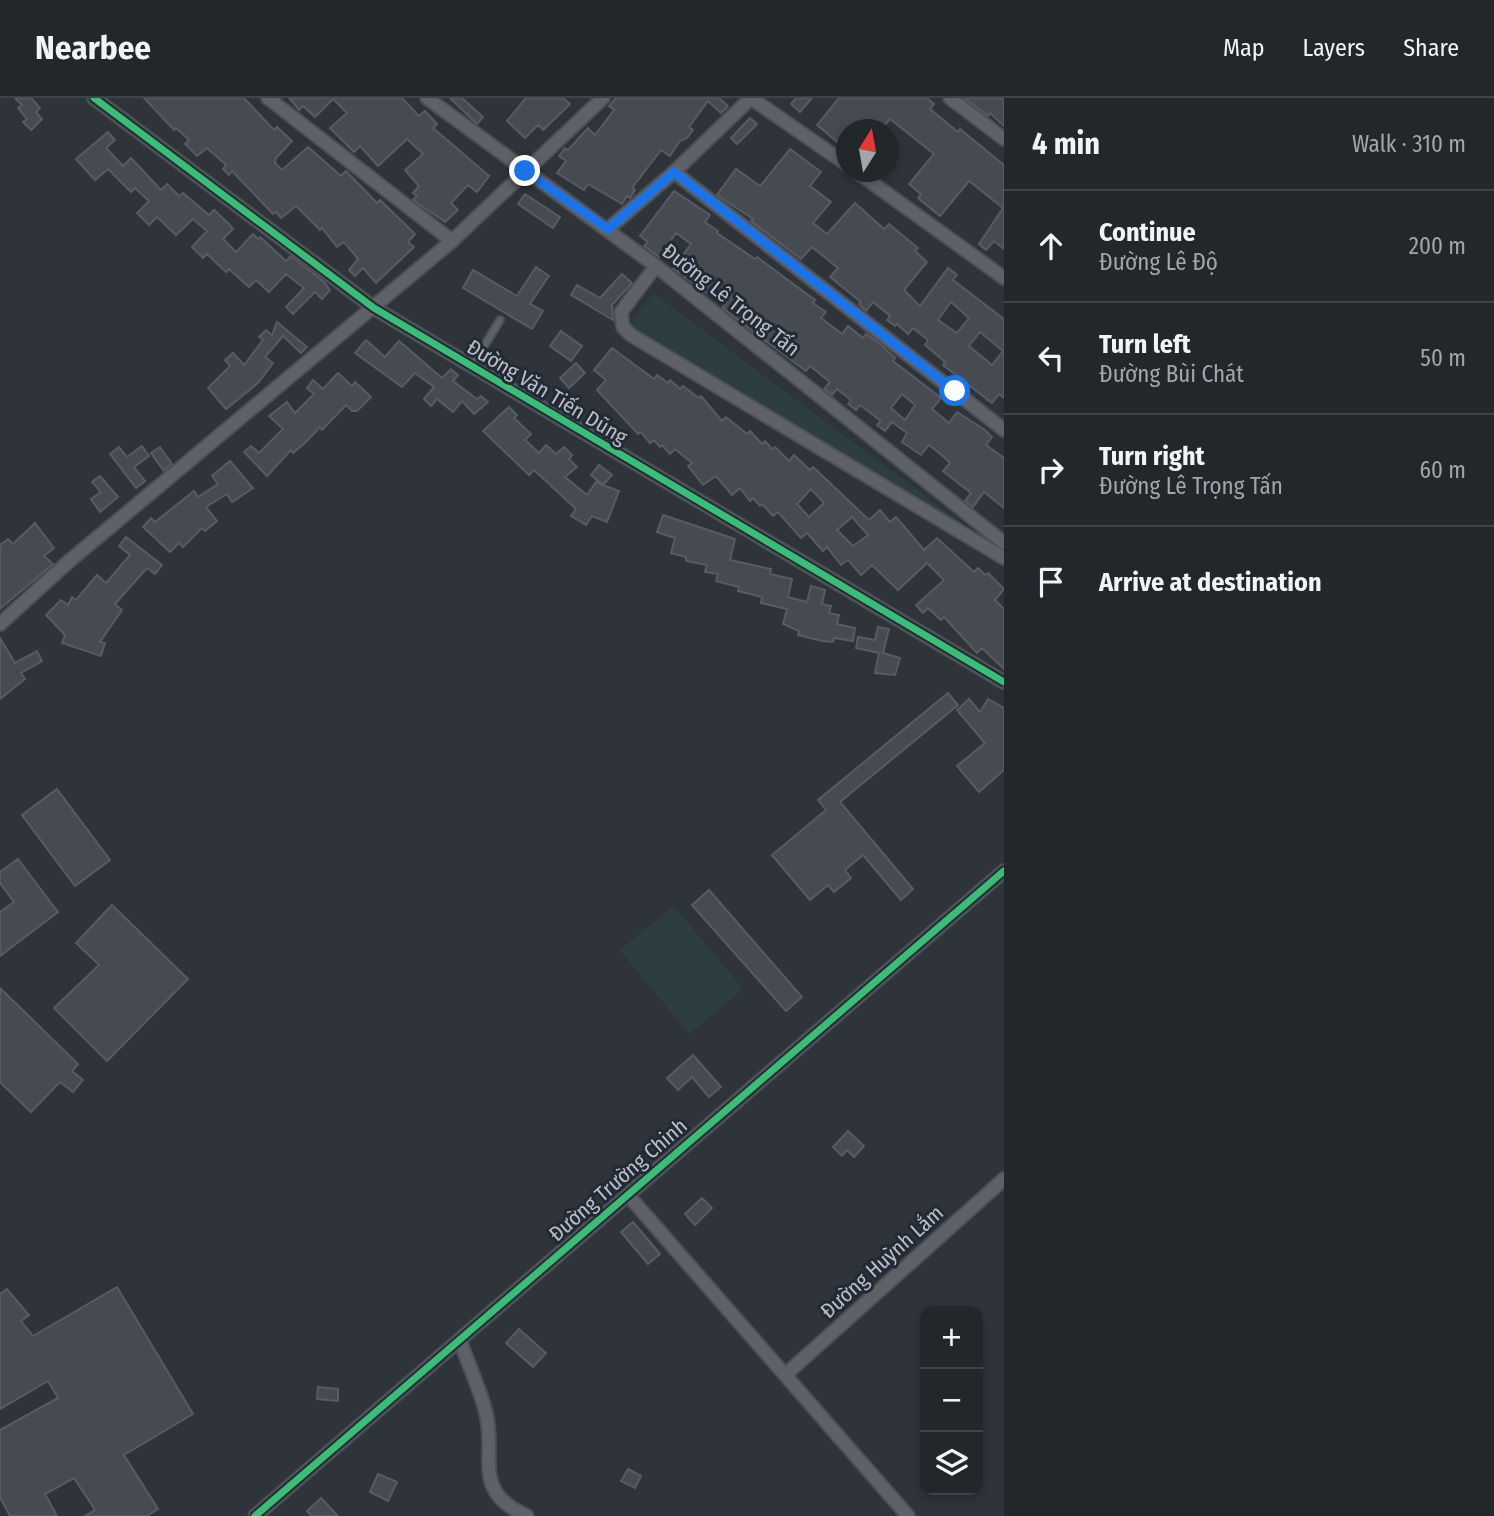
<!DOCTYPE html>
<meta charset="utf-8">
<style>
body{margin:0;font-family:"Fira Sans Condensed",sans-serif;background:#2a2f34;color:#f1f3f6}
.controls{position:absolute;right:21px;bottom:21px;display:grid;overflow:hidden;border-radius:14px;box-shadow:0 4px 10px #0003}
.controls button{width:63px;height:63px;display:grid;place-items:center;padding:0;border:0;border-bottom:2px solid #3f4448;background:#22272c;color:#f1f3f6;font:35px sans-serif}
.compass{position:absolute;left:836px;top:21px;width:63px;height:63px;border-radius:50%;background:#22272c;box-shadow:0 4px 10px #0003;rotate:11deg}
.stop{position:absolute;width:21px;height:21px;margin:-16px;border:5px solid #1a73e8;border-radius:50%;background:#fff}
.stop.end{background:#1a73e8;border-color:#fff;box-shadow:0 2px 7px #0008}
.list{margin:0;padding:0;list-style:none}
h2{display:flex;justify-content:space-between;align-items:center;height:91px;margin:0;padding:0 28px;font-size:30px}
h2 small{font-size:23px;font-weight:400;color:#a2a5a9}
.list li{display:grid;grid-template-columns:46px 1fr auto;gap:21px;align-items:center;box-sizing:border-box;height:112px;padding:0 28px;border-top:2px solid #3f4448}
.list b{display:block;font-size:26px;white-space:nowrap}
.list p{margin:0;font-size:23px;white-space:nowrap;color:#a2a5a9}
.list em{font-size:23px;font-style:normal;color:#a2a5a9}
.icon{flex:none;width:38px;height:38px;fill:none;stroke:currentColor;stroke-width:2;stroke-linecap:round;stroke-linejoin:round}
.map{position:relative;flex:none;width:1004px;height:1418px;overflow:hidden}
header{display:flex;align-items:center;gap:42px;box-sizing:border-box;height:98px;padding:0 35px;background:#22272c;border-bottom:2px solid #3f4448}
header strong{font-size:33px}
nav{display:flex;gap:38px;margin-inline-start:auto;font-size:24px}
main{display:flex}
aside{flex:1;background:#22272c}
.map>svg:first-child{display:block}
.green{fill:#2c3e40}
.building{fill:#464b51;stroke:#575b62;stroke-width:2;fill-rule:evenodd}
.lines{fill:none;stroke-linecap:round;stroke-linejoin:round}
.lane-casing{stroke:#4c5055;stroke-width:10}
.street-casing{stroke:#4c5055;stroke-width:16}
.lane{stroke:#5e6268;stroke-width:6}
.street{stroke:#5e6268;stroke-width:12}
.cycleway-casing{stroke:#222a35;stroke-width:11}
.cycleway{stroke:#3abd76;stroke-width:7}
.route{stroke:#1a73e8;stroke-width:9}
.labels{text-anchor:middle;stroke-width:6;stroke-linejoin:round;paint-order:stroke}
.street-label{font-size:21px;fill:#bac0ca;stroke:#222a35}
</style>
<header>
<strong>Nearbee</strong>
<nav><a>Map</a><a>Layers</a><a>Share</a></nav>
</header>
<main>
<div class="map">
<svg width="1004" height="1418" viewBox="0 0 1004 1418">
<rect width="100%" height="100%" fill="#2e343a"/>
<g class="green">
<polygon points="653,195 963,426 960,430 628,230"/>
<polygon points="674,808 743,891 689,936 620,852"/>
</g>
<g class="building">
<polygon points="15,0 31,0 40,10 36,14 42,21 31,32 23,24 27,21 18,10 22,7"/>
<polygon points="144,0 244,0 274,32 277,29 292,43 276,60 275,65 282,72 308,49 341,78 346,73 377,105 380,102 415,136 408,144 414,149 376,185 363,170 355,178 349,172 358,161 344,144 337,149 322,130 320,132 296,108 281,120 276,114 273,116 232,73 229,77 223,71 226,67 207,50 197,58 185,46 189,42 176,30 174,32"/>
<polygon points="289,0 402,0 419,18 425,13 437,26 433,30 489,78 477,94 468,87 451,105 458,112 445,124 413,102 417,98 413,95 419,88 405,72 423,56 407,41 378,68 360,48 354,54 330,30 347,15 333,1 315,19 303,8 299,12"/>
<polygon points="450,0 462,0 483,19 477,26"/>
<polygon points="526,0 563,0 570,6 543,32 538,27 525,40 507,23"/>
<polygon points="616,0 719,0 728,8 721,15 708,3 689,29 693,32 687,40 680,43 670,58 661,52 632,90 635,92 630,100 627,98 622,106 588,86 584,92 557,75 566,63 559,58 565,50 568,52 588,30 595,37 614,12 609,8"/>
<polygon points="796,0 812,0 800,14 791,6"/>
<polygon points="839,0 927,0 934,6 930,11 958,34 960,31 1004,67 1004,151 994,143 986,152 979,146 1003,110 969,83 940,118 918,100 921,96 909,86 934,56 890,21 880,32 846,32 846,51 817,27"/>
<polygon points="964,0 1004,0 1004,28 990,15 988,18"/>
<polygon points="750,20 757,26 737,46 731,40"/>
<polygon points="108,34 115,42 106,50 123,68 131,60 161,92 167,86 179,98 183,95 209,117 214,112 229,126 233,131 223,141 236,154 253,136 258,141 260,139 286,163 291,158 324,184 330,192 322,201 315,194 293,216 286,209 304,190 286,176 269,194 256,182 249,189 229,171 226,174 207,156 203,160 192,149 207,133 193,121 176,137 157,119 149,127 137,115 149,103 135,90 131,94 108,71 95,82 76,61"/>
<path d="M790 51 821 74 810 88 831 104 813 125 827 136 855 105 884 131 889 126 918 150 915 153 927 164 904 192 920 208 948 170 957 177 953 182 1004 221V300L999 296 992 305 943 267 945 264 925 247 928 242 913 230 908 236 897 226 895 228 887 222 890 218 873 204 866 213 859 206 861 204 830 179 838 170 812 149 801 161 751 123 753 121 717 97 736 71 760 88ZM951 204 969 220 957 235 938 222ZM980 234 1003 253 992 267 969 248Z"/>
<path d="M674 93 710 117 705 124 718 133 717 135 755 161 757 159 815 202 813 205 826 214 821 220 842 236 848 228 863 240 866 236 880 246 895 260 893 263 941 300 932 311 949 325 957 314 985 332 992 339 986 347 1004 360V410L984 394 973 409 965 403 971 395 943 373 950 365 944 359 929 347 921 357 902 344 907 335 892 324 885 333 877 327 881 323 860 307 856 312 848 306 851 302 837 291 832 297 824 291 830 284 810 268 806 273 722 210 731 199 714 188 708 196 673 170 691 146 676 135 659 159 644 148 648 144 640 138ZM902 296 915 307 905 322 891 310Z"/>
<polygon points="525,96 560,119 553,130 518,106"/>
<polygon points="536,169 549,178 530,206 543,213 532,231 463,190 473,172 517,198"/>
<polygon points="622,176 632,185 612,207 613,222 571,197 577,187 600,200"/>
<polygon points="277,224 307,249 301,255 283,238 265,259 273,265 258,285 226,311 208,290 230,268 225,262 233,255 244,267 263,242 259,239 266,232 272,237"/>
<polygon points="561,233 582,248 571,263 550,248"/>
<polygon points="366,242 385,259 399,243 442,280 451,271 458,277 453,283 477,301 481,298 488,304 474,316 462,303 453,314 437,301 431,308 424,301 434,289 415,275 402,289 355,255"/>
<path d="M612 250 654 281 657 277 668 285 670 282 680 291 683 288 699 300 701 298 722 323 726 319 747 336 750 333 762 346 765 343 772 351 775 349 789 363 794 357 810 372 813 369 869 422 880 412 890 424 896 419 924 452 937 440 974 474 978 470 985 477 988 475 1004 491 995 502 1004 511V571L982 550 977 555 944 519 941 522 928 510 923 515 916 507 944 482 927 465 898 492 872 467 861 477 848 462 841 467 827 449 823 453 807 435 801 440 778 414 773 418 762 406 760 408 753 400 750 403 740 390 732 397 716 378 703 387 688 368 692 365 675 351 670 356 662 347 660 349 654 342 650 345 641 334 638 336 597 292 606 282 594 272ZM811 391 824 405 809 419 797 406ZM852 419 868 437 853 448 837 432Z"/>
<polygon points="576,265 585,275 569,290 560,280"/>
<polygon points="338,275 352,288 355,284 371,299 357,313 352,313 346,307 322,332 320,329 306,344 293,355 291,352 267,378 244,354 251,348 259,355 283,331 269,318 287,304 295,315 314,296 307,290 313,282 323,291"/>
<polygon points="509,309 517,317 514,320 531,336 525,342 539,355 546,347 556,356 564,349 572,357 569,361 577,369 565,379 587,397 596,384 603,387 591,377 599,367 612,377 603,387 619,393 607,424 592,418 586,427 571,418 576,411 534,372 529,377 483,333"/>
<polygon points="142,348 149,358 134,369 145,383 136,390 110,356 119,349 127,359"/>
<polygon points="160,349 172,366 164,373 151,355"/>
<polygon points="230,363 253,390 232,404 227,396 206,409 217,423 205,433 202,430 183,449 179,445 170,454 143,429 151,420 155,424 194,393 198,399 218,386 212,378"/>
<polygon points="100,378 118,399 100,414 91,401 101,394 92,384"/>
<polygon points="663,417 735,441 730,462 771,471 770,476 792,481 788,499 807,504 811,488 825,492 822,506 831,508 829,515 839,517 837,526 855,530 853,543 834,540 833,544 822,543 798,537 799,533 783,526 787,511 761,505 762,499 738,493 739,489 716,483 718,476 705,474 707,467 686,463 686,459 671,455 675,440 657,434"/>
<polygon points="35,425 54,450 44,458 53,466 0,511 0,447 8,441 13,446"/>
<polygon points="126,439 162,467 155,476 147,470 115,506 122,512 100,544 105,545 101,558 62,545 65,537 46,517 61,502 68,507 72,499 76,502 97,477 106,485 130,457 119,448"/>
<polygon points="878,529 889,531 883,555 900,560 895,577 875,575 879,555 856,550 858,539 875,542"/>
<polygon points="0,540 15,565 37,553 42,563 21,575 25,581 0,601"/>
<polygon points="948,595 958,607 840,704 913,791 901,802 863,757 845,772 851,780 834,794 828,787 810,802 772,757 826,712 818,702"/>
<polygon points="969,601 980,614 988,601 1004,610 1004,672 979,694 957,668 985,645 957,612"/>
<polygon points="57,691 110,762 75,788 22,717"/>
<polygon points="18,761 58,814 0,858 0,814 14,804 0,785 0,774"/>
<polygon points="709,792 802,899 786,913 692,807"/>
<polygon points="112,807 188,881 107,963 54,910 99,867 76,845"/>
<polygon points="0,890 78,966 72,973 83,982 73,994 60,984 31,1014 0,984"/>
<polygon points="693,957 721,989 709,999 692,979 678,992 667,980"/>
<polygon points="848,1033 864,1048 854,1059 847,1052 842,1058 833,1049"/>
<polygon points="702,1100 712,1110 695,1127 685,1116"/>
<polygon points="633,1124 660,1156 648,1166 621,1134"/>
<polygon points="117,1189 193,1316 124,1357 158,1411 147,1418 85,1418 95,1412 74,1380 45,1396 57,1418 10,1418 0,1399 0,1332 58,1300 48,1283 0,1311 0,1196 7,1191 29,1217 21,1223 33,1238"/>
<polygon points="519,1231 546,1255 533,1269 506,1245"/>
<polygon points="318,1289 338,1291 338,1303 317,1301"/>
<polygon points="628,1371 641,1378 635,1390 621,1383"/>
<polygon points="378,1376 397,1384 388,1403 370,1394"/>
<polygon points="321,1400 338,1418 312,1418 307,1413"/>
</g>
<g class="lines">
<defs>
<polyline id="lane" points="472,268 500,222"/>
<g id="street">
<polyline points="94,0 374,210 1004,584"/>
<polyline points="268,0 452,143"/>
<polyline points="427,0 656,168 1004,445"/>
<polyline points="751,0 846,66"/>
<polyline points="950,0 1004,41"/>
<polyline points="674,74 1004,332"/>
<polyline points="857,74 1004,180"/>
<polyline points="608,131 674,74 751,0"/>
<polyline points="656,168 621,214 623,229 631,237 1004,460"/>
<polyline points="0,526 67,465 452,143 603,0"/>
<polyline points="628,1097 908,1418"/>
<path d="M460 1242C468 1266 480 1291 486 1315 497 1359 470 1393 527 1418"/>
<polyline points="785,1277 1004,1081"/>
<polyline points="255,1418 1004,773"/>
</g>
</defs>
<use href="#lane" class="lane-casing"/>
<use href="#street" class="street-casing"/>
<use href="#lane" class="lane"/>
<use href="#street" class="street"/>
<defs>
<g id="cycleway">
<polyline points="94,0 374,210 1004,584"/>
<polyline points="255,1418 1004,773"/>
</g>
</defs>
<use href="#cycleway" class="cycleway-casing"/>
<use href="#cycleway" class="cycleway"/>
</g>
<g class="lines">
<polyline class="route" points="525,73 608,131 674,74 955,293"/>
</g>
<g class="labels">
<g class="street-label">
<text transform="translate(731 202) rotate(38)" y="7">Đường Lê Trọng Tấn</text>
<text transform="translate(547 294) rotate(31)" y="7">Đường Văn Tiến Dũng</text>
<text transform="translate(618 1082) rotate(-41)" y="7">Đường Trường Chinh</text>
<text transform="translate(882 1164) rotate(-42)" y="7">Đường Huỳnh Lắm</text>
</g>
</g>
</svg>
<div class="controls">
<button>+</button>
<button>−</button>
<button><svg class="icon" aria-label="layers" viewBox="0 0 24 24"><path d="M12 4l9 5-9 5-9-5zM3 14l9 5 9-5"/></svg></button>
</div>
<svg class="compass" viewBox="-18 -18 36 36"><path d="M0-13l5 13h-10z" fill="#e53935"/><path d="M0 13l5-13h-10z" fill="#a2a5a9"/></svg>
<div class="stop" style="left:955px;top:293px"></div>
<div class="stop end" style="left:525px;top:73px"></div>
</div>
<aside>
<h2>4 min<small>Walk · 310 m</small></h2>
<ul class="list">
<li><svg class="icon" aria-label="ahead" viewBox="0 0 24 24"><path d="M12 20V5M6 11l6-6 6 6"/></svg><div><b>Continue</b><p>Đường Lê Độ</p></div><em>200 m</em></li>
<li><svg class="icon" aria-label="left" viewBox="0 0 24 24"><path d="M17 20v-9H6M10 6l-5 5 5 5"/></svg><div><b>Turn left</b><p>Đường Bùi Chát</p></div><em>50 m</em></li>
<li><svg class="icon" aria-label="right" viewBox="0 0 24 24"><path d="M7 20v-9h11M14 6l5 5-5 5"/></svg><div><b>Turn right</b><p>Đường Lê Trọng Tấn</p></div><em>60 m</em></li>
<li><svg class="icon" aria-label="arrive" viewBox="0 0 24 24"><path d="M6 21V4h12l-3 4 3 4H6"/></svg><div><b>Arrive at destination</b></div></li>
</ul>
</aside>
</main>
